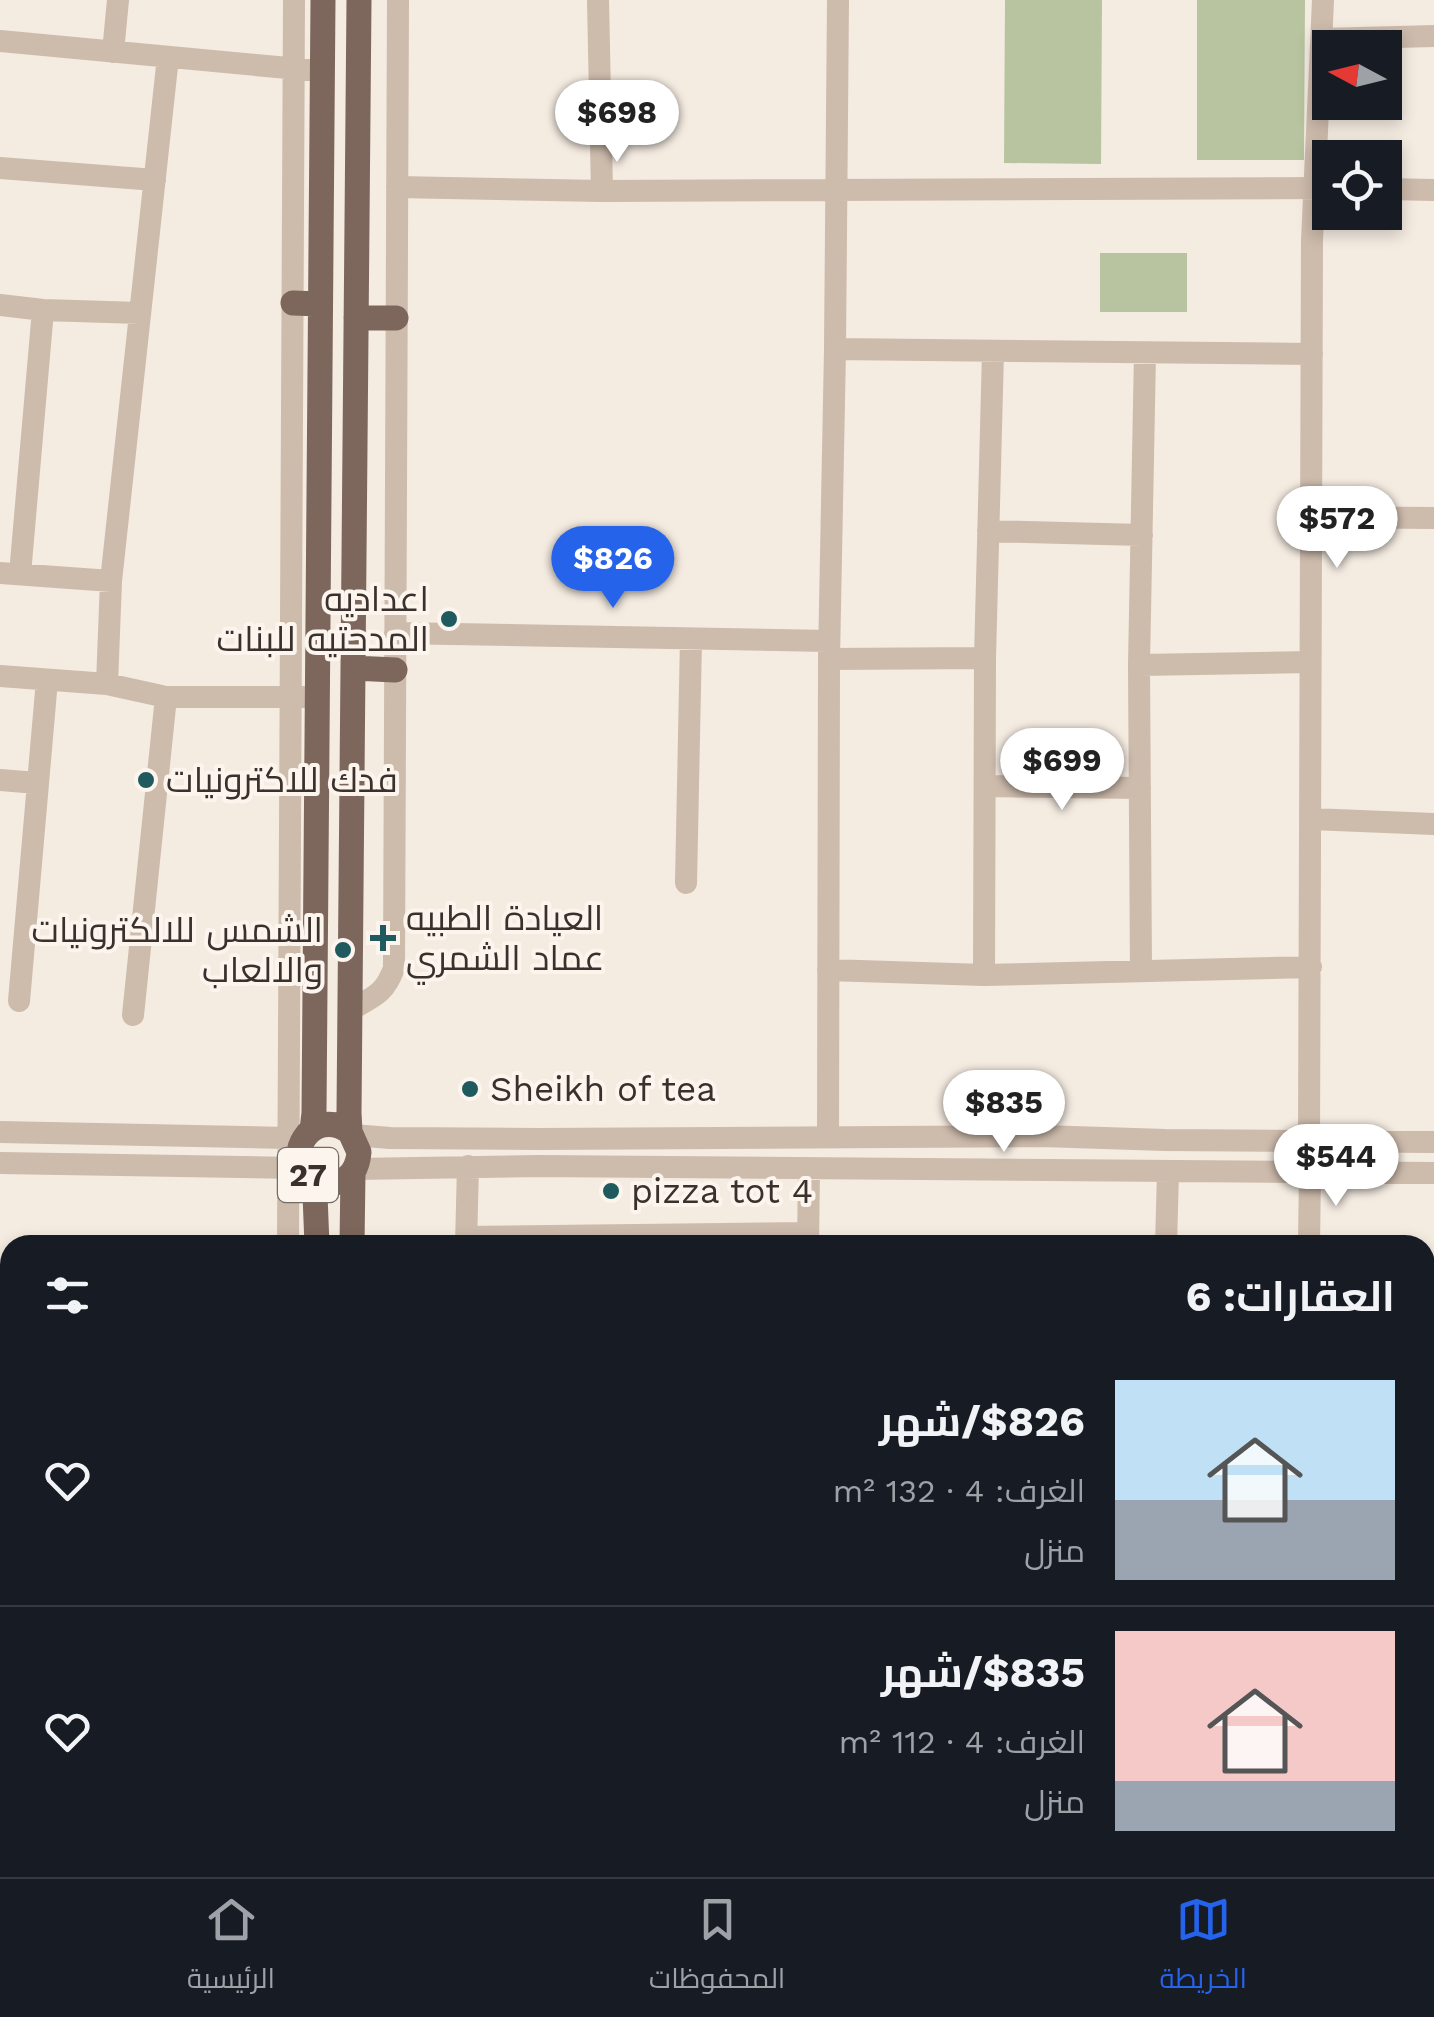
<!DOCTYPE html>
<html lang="ar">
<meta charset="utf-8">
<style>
:root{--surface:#171b24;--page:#242831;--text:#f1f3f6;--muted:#9ea1a6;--line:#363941;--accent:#2563eb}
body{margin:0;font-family:"Work Sans",Cairo,sans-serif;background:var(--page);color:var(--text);direction:rtl;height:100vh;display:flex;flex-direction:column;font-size:38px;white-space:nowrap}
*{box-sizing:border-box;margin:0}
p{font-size:32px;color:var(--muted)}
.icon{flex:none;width:55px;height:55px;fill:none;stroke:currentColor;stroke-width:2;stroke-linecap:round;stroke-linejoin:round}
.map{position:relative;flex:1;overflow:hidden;direction:ltr}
.details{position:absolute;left:0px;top:1235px;width:1435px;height:642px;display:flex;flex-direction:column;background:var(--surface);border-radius:30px 30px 0 0;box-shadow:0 5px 15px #0003;direction:rtl}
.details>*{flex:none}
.needle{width:65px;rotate:277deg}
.buttons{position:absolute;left:1312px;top:30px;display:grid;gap:20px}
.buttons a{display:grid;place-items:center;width:90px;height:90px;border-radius:0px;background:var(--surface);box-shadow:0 5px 15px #0003;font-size:50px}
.price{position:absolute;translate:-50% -85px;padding:0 22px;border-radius:35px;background:#fff;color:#222;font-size:32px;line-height:65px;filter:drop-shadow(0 2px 5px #0008)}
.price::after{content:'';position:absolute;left:50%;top:60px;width:30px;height:22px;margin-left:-15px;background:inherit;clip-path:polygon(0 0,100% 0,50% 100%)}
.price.on{background:var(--accent);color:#fff}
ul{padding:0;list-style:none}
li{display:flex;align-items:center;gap:30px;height:250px;padding:0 40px}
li+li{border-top:2px solid var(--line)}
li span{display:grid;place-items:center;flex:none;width:280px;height:200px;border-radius:0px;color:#555}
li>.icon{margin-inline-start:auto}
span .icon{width:120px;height:120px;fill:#fffc;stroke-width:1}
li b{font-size:42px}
h2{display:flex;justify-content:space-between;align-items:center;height:120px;padding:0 40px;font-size:42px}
.tabs{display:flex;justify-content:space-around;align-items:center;height:140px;border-top:2px solid var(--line);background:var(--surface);font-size:28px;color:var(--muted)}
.tabs a{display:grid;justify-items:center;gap:5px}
.tabs .on{color:var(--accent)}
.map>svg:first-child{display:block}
.green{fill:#b8c4a0}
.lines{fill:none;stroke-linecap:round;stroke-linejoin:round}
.stream{stroke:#7fb0b2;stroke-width:5}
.minor{stroke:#cdbbac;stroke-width:22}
.major{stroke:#7d675c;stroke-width:25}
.poi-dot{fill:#1f5a5e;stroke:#fbf5ee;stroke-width:4}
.labels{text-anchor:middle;stroke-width:8;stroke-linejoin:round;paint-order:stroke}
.shield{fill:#fbf5ee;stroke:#756b66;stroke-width:2.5}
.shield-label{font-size:32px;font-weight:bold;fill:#3b302b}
.poi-label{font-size:35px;fill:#3b302b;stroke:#fbf5ee;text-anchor:start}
</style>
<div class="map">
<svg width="1434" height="1877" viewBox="0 0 1434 1877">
<rect width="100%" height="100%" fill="#f4ebe1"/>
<path class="green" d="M1005 0H1102L1101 164 1004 163Z
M1197 0H1305L1304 160H1197Z
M1100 253H1187V312H1100Z"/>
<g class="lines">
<path class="stream" d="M1432 1877 1434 1875"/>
<path class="minor" d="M598 0 602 191
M1322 39 1434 36
M0 41 309 70
M113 52 118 0
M0 168 155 180
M397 187 602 191 1327 188
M1385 189 1434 190
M0 305 43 310 140 313
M835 349 1312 354
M1312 517 1434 518
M988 531 1142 535
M0 573 111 581
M20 574 43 310
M395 633 829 641
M829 659 985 658
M1139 665 1310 662
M0 676 107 684 166 697H304
M107 684 111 581 168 57
M0 780 37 783
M985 786 1140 788
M1311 819 1434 824
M686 883 691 639
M828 970 984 975 1311 967
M1141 971 1139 665 1145 353
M984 975 985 658 993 352
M19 1001 47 680
M350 1010C373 997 385 994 394 968L398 0
M133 1015 166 697
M0 1132 289 1138 301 1135
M353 1135 390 1138 539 1139 1042 1136 1165 1140 1434 1142
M828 1137 829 659 835 349 838 0
M1309 1142 1312 241 1323 0
M0 1163 301 1168
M355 1169 538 1166 1434 1173
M466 1237 808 1233
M288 1245 294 0
M466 1245 468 1166
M808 1245 809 1169
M1166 1245 1168 1172
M1309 1245 1310 1172
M0 1300H10
M1425 1330H1434
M1425 1407 1434 1418
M1425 1499H1434
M0 1509H10
M1425 1635H1434
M0 1639H10
M1425 1769 1434 1768
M0 1785H10
M768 1868 769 1877
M1304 1868 1305 1877
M216 1877V1868L298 1872"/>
<path class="major" d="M293 303 320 304
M356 318H396
M353 668 395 670
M312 1130 314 1113 323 0
M350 1132C311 1104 278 1161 316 1180 323 1184 331 1185 339 1182 353 1177 358 1165 359 1152L350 1132 349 1113 359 0
M307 1174 315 1195 317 1245
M352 1245 353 1172
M297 1877 299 1868
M343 1877 344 1868"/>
</g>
<g class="poi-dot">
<circle cx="449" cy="619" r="10"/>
<circle cx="146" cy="780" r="10"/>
<path d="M378 923h10v10h10v10h-10v10h-10v-10h-10v-10h10z"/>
<circle cx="343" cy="950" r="10"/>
<circle cx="470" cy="1089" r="10"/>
<circle cx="611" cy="1191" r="10"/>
</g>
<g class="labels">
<rect class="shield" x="278" y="1148" width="60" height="54" rx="8"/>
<g class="shield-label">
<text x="308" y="1186">27</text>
</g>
<g class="poi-label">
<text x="429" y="611" text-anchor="end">اعداديه<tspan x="429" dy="40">المدحتيه للبنات</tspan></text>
<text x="166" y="792">فدك للاكترونيات</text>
<text x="406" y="930">العيادة الطبيه<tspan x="406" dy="40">عماد الشمري</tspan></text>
<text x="323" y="942" text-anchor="end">الشمس للالكترونيات<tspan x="323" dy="40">والالعاب</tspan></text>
<text x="490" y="1101">Sheikh of tea</text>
<text x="631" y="1203">pizza tot 4</text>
</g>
</g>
</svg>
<div class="buttons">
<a><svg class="needle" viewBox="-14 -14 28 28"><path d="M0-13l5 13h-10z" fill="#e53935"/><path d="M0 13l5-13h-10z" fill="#9ea1a6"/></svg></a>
<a><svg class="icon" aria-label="locate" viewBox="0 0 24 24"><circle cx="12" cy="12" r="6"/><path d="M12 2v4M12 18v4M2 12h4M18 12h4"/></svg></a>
</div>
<b class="price" style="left:617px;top:165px">$698</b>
<b class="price" style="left:1337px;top:571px">$572</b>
<b class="price on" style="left:613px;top:611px">$826</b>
<b class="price" style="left:1062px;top:813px">$699</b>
<b class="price" style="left:1004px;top:1155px">$835</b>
<b class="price" style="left:1336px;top:1209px">$544</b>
<section class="details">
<h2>العقارات: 6<svg class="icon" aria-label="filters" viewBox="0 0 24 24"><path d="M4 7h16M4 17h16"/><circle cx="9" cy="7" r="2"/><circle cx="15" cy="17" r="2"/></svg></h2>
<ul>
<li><span style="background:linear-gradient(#bfe0f5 60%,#9aa5b1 0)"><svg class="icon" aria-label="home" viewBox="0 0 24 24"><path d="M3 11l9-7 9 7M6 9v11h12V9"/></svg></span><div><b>$826/شهر</b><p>الغرف: 4 · 132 m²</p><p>منزل</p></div><svg class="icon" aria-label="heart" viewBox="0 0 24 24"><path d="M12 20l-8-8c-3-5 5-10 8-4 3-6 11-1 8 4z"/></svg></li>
<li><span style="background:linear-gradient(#f6c9c9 75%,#9aa5b1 0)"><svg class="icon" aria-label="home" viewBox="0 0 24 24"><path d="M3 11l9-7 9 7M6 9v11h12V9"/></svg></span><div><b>$835/شهر</b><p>الغرف: 4 · 112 m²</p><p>منزل</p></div><svg class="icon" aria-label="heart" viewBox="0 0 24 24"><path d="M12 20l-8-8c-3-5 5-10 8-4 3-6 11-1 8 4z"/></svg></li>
</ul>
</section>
</div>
<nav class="tabs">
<a class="on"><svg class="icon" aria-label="map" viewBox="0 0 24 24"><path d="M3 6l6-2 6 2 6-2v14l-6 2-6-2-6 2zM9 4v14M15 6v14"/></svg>الخريطة</a>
<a><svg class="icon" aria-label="saved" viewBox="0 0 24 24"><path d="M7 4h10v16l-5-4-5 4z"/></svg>المحفوظات</a>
<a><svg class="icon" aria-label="home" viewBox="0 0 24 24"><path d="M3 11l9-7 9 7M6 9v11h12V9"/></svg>الرئيسية</a>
</nav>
